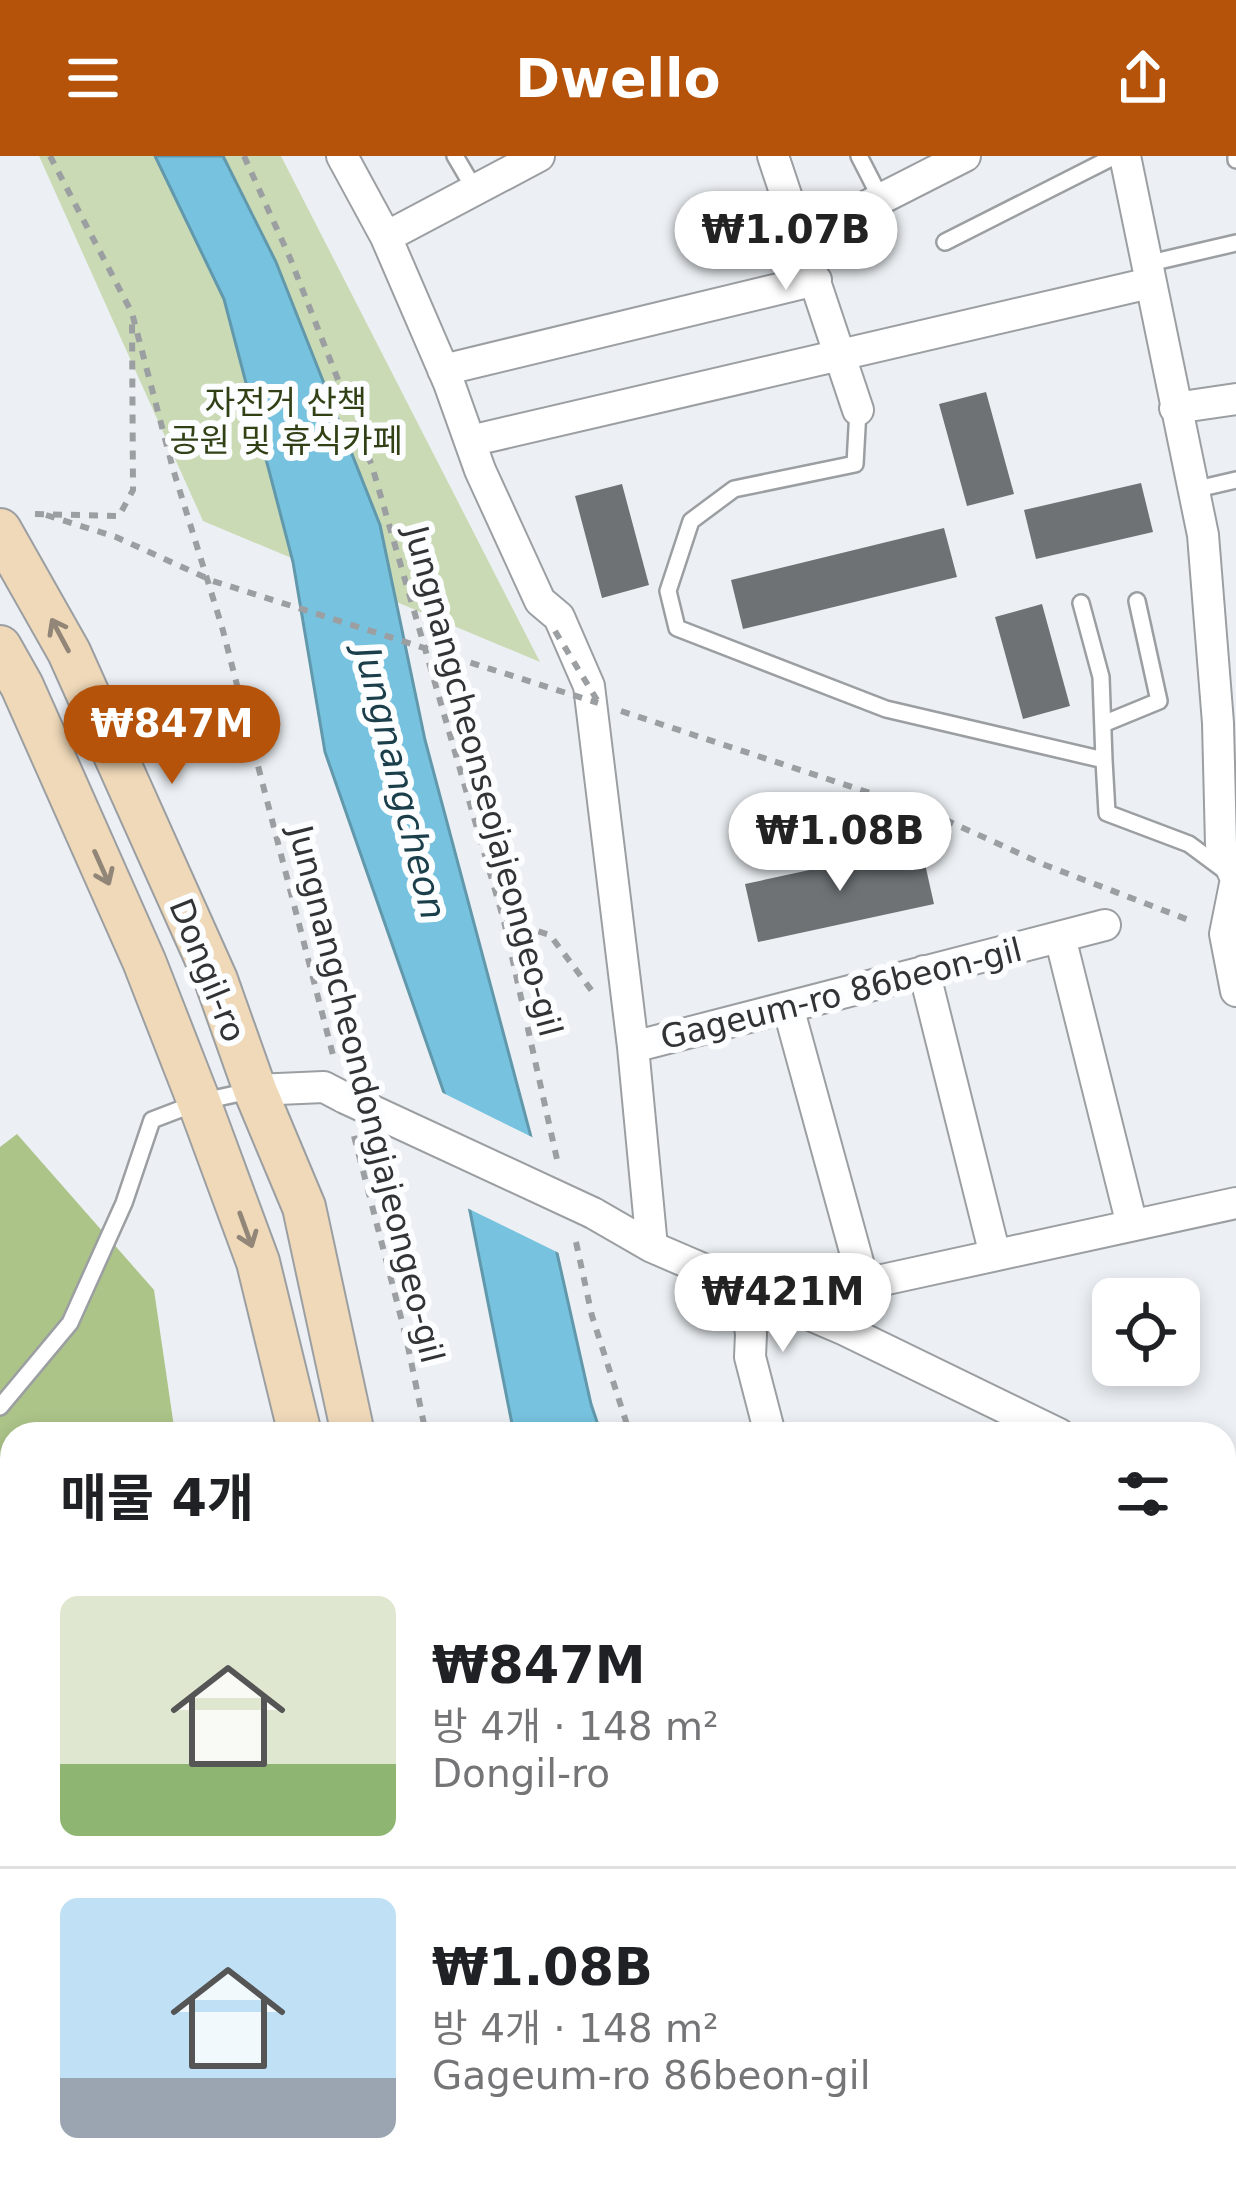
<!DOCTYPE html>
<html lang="ko">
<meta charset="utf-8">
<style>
:root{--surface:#fff;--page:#f6f6f6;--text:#202124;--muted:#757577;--line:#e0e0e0;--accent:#b45309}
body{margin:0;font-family:"DejaVu Sans","Noto Sans KR",sans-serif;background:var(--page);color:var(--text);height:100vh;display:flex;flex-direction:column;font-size:45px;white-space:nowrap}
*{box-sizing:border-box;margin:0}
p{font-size:39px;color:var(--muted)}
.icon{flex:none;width:66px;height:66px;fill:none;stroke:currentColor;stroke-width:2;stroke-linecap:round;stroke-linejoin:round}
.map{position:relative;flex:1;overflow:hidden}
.details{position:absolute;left:0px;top:1266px;width:1236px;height:771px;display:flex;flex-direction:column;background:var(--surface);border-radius:36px 36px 0 0;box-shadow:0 6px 18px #0003}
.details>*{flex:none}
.tools{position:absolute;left:1092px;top:1122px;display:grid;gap:24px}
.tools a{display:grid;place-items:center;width:108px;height:108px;border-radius:18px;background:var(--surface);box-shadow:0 6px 18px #0003;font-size:60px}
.price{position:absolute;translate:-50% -102px;padding:0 27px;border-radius:42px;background:#fff;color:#222;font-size:39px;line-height:78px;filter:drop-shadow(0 3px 6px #0008)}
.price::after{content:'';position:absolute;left:50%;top:72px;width:36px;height:27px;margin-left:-18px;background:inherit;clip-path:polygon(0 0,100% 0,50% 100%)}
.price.active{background:var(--accent);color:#fff}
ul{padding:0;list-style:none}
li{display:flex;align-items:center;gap:36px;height:300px;padding:0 60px}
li+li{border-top:3px solid var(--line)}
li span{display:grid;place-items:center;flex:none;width:336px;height:240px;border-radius:18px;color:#555}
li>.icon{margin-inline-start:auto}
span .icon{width:144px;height:144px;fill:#fffc;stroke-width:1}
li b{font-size:51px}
h2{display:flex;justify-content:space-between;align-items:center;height:144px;padding:0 60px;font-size:51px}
header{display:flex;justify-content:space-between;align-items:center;height:156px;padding:0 60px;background:var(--accent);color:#fff;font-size:54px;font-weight:700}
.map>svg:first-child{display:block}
.green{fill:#cadab4}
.forest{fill:#acc488}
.water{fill:#77c3df;stroke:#6298ac;stroke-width:3}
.pier{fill:#ecf0f4}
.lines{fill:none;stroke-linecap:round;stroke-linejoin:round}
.stream{stroke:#6298ac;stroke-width:10}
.building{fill:#6e7275}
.lane-casing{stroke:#9b9fa2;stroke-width:20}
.street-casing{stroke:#9b9fa2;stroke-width:34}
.secondary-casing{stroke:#9b9fa2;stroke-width:46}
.path{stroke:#9c9fa2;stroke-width:6;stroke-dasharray:9 9;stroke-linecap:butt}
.lane{stroke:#fff;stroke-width:15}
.street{stroke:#fff;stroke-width:30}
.secondary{stroke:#f0d9b9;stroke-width:42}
.street-bridge-casing{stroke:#9b9fa2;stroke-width:34;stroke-linecap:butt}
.path-bridge{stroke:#9c9fa2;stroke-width:6;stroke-dasharray:9 9;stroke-linecap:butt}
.street-bridge{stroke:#fff;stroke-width:30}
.oneway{stroke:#918677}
.labels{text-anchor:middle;stroke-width:12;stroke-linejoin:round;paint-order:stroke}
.park-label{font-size:33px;fill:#314015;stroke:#fbfdfe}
.street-label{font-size:33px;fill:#323335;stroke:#fbfdfe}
.water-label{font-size:36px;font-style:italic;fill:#1a3e4a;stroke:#fbfdfe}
</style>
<header><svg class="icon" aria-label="menu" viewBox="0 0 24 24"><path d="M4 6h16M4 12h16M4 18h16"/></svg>Dwello<svg class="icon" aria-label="share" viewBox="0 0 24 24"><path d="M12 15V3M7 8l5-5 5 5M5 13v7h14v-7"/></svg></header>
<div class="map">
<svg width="1236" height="2036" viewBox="0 0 1236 2036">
<rect width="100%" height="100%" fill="#ecf0f4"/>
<path class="green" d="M39 0H281L540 506 203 365Z"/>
<path class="forest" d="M17 978 154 1134 175 1278H12V1463L0 1465V991Z
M0 1744 12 1750V2025H226L223 2036H0Z"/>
<path class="water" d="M155 0H223L276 106 380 369 425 584 530 977 591 1248 601 1278H514L450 954 325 596 293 406 224 143Z"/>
<path class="pier" d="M437 934 538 984 563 1099 463 1050Z"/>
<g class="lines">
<path class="stream" d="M1022 2025 1028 2036"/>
</g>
<path class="building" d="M986 236 1014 338 967 350 939 248Z
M1141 327 1153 376 1036 403 1024 354Z
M622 328 649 429 602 442 575 340Z
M944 372 957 421 743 473 731 424Z
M1042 448 1070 550 1023 563 995 461Z
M921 690 934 748 758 786 745 728Z"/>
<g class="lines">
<defs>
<path id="lane" d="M455 0 475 34
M859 0 881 43
M1236 0V4
M945 86 1115 0
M1146 108 1236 87
M858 254 855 308 734 333 691 365 668 435 677 472 886 553 1104 604 1101 521 1081 447
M1193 334 1236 324
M1103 568 1159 545 1137 445
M1104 604 1107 657 1189 688 1224 714
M0 1251 70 1167 124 1047 152 964 199 946 254 934
M1224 1824 1236 1822
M1224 1923 1236 1921
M1224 1999 1236 1997"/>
<path id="street" d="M342 0 386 81 449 227 480 314 540 445 559 461 589 530 633 891
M773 0 858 254
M1125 0 1203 379 1218 567 1221 689 1236 723 1225 778 1236 835
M386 81 539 0
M802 83 965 0
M443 214 816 124
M1175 252 1236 243
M470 285 1150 127
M1060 781 1132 1069
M924 815 995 1099
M788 851 864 1128
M255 934 324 931 345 942
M593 1057 652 1091 845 1174 1059 1278
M652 1091 633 891 1105 769
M744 1131 751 1178 750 1201 770 1278
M845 1174 864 1128 1236 1047
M1224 1358 1236 1364
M1224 1542 1236 1499
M1224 1557 1236 1701
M1078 2025 1085 2036"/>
<path id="secondary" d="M0 374 69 496 216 824 255 934 304 1051 353 1278
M0 491 22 530 144 805 199 946 258 1106 300 1278
M392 2036 393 2025
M452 2036V2025"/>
</defs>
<use href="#lane" class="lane-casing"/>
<use href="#street" class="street-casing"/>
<use href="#secondary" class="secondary-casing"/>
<path class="path" d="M50 0 132 157 173 313 222 471 334 903
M244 0 290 102 372 310 504 765 558 1008
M35 358 119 360 133 334 132 166
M621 555 928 656 1045 709 1194 766
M504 765 550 779 595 839
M354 980 406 1181 426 1278
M576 1086 592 1160 630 1278
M564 2025 565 2036
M744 2036 745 2025"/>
<use href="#lane" class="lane"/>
<use href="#street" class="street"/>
<use href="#secondary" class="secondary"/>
<defs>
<path id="street-bridge" d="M345 942 593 1057"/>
</defs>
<use href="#street-bridge" class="street-bridge-casing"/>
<path class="path-bridge" d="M46 359 116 381 213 425 598 547
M555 475 597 544"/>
<use href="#street-bridge" class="street-bridge"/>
</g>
<defs><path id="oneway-shaft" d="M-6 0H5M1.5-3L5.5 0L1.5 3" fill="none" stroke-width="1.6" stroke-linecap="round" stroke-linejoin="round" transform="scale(3)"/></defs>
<g class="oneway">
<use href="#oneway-shaft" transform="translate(60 479) rotate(-118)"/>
<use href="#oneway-shaft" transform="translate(102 712) rotate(66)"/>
<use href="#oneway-shaft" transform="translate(246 1074) rotate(70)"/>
</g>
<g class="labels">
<g class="park-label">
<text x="286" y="258">자전거 산책<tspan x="286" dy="38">공원 및 휴식카페</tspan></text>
</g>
<g class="street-label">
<text transform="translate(484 625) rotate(75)" y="12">Jungnangcheonseojajeongeo-gil</text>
<text transform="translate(208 814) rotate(68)" y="12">Dongil-ro</text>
<text transform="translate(841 837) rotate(-14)" y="12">Gageum-ro 86beon-gil</text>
<text transform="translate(367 938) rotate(76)" y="12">Jungnangcheondongjajeongeo-gil</text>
</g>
<g class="water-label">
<text transform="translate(401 627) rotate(76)" y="13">Jungnangcheon</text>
</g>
</g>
</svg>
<div class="tools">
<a><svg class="icon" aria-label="locate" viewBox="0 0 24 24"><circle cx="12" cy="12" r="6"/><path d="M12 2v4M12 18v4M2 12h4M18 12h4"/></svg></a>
</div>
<b class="price" style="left:786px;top:137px">₩1.07B</b>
<b class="price active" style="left:172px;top:631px">₩847M</b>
<b class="price" style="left:840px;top:738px">₩1.08B</b>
<b class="price" style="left:783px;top:1199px">₩421M</b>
<section class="details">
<h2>매물 4개<svg class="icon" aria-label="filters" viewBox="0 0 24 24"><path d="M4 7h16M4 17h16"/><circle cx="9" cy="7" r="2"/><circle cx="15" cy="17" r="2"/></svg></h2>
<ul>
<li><span style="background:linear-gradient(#dfe7d0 70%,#8fb573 0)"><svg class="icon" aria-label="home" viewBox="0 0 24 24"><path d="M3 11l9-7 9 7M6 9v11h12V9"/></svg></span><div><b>₩847M</b><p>방 4개 · 148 m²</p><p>Dongil-ro</p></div></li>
<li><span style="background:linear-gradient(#bfe0f5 75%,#9aa5b1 0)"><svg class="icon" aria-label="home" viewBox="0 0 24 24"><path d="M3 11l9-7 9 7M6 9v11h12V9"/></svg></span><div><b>₩1.08B</b><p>방 4개 · 148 m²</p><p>Gageum-ro 86beon-gil</p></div></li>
</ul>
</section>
</div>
